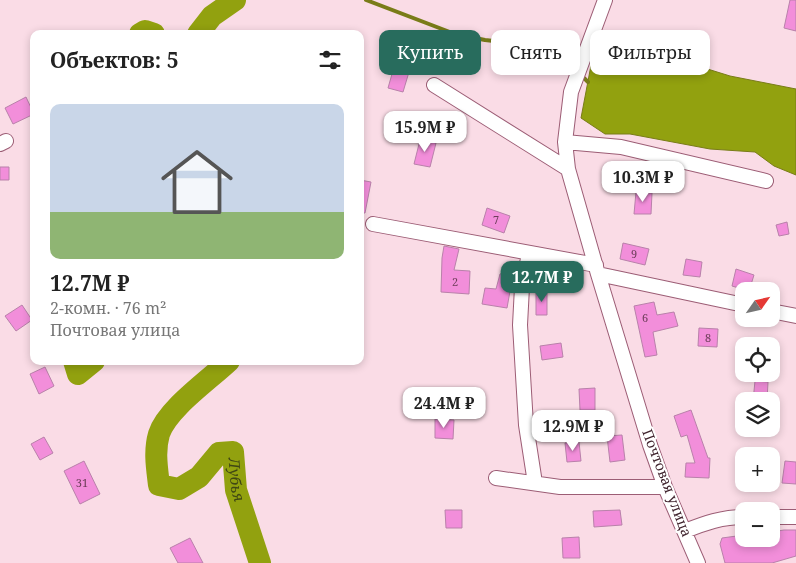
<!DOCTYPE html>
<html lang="ru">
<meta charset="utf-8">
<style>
:root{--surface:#fff;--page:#f2f2f2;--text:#222;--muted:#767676;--line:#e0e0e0;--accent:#286c5d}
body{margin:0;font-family:"Noto Serif",serif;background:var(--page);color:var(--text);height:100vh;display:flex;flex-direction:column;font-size:19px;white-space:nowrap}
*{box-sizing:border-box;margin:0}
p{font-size:16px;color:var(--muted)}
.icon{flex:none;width:28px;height:28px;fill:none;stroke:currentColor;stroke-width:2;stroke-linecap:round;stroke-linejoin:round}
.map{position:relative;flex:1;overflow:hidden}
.details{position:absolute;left:30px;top:30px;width:334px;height:335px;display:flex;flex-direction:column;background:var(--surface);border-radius:10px;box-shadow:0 2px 8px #0003}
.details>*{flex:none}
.guide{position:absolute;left:379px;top:30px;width:341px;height:45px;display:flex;gap:10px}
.needle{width:32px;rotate:56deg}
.controls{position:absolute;left:735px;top:282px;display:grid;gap:10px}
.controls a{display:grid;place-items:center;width:45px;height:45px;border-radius:10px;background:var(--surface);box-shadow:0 2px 8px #0003;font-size:25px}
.price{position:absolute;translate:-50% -42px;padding:0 11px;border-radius:10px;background:#fff;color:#222;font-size:16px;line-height:32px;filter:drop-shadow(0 1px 2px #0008)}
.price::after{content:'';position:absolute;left:50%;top:30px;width:15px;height:11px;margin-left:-8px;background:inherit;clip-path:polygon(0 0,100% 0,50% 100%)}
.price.active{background:var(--accent);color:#fff}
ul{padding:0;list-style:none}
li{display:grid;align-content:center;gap:10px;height:265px;padding:0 20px}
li+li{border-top:1px solid var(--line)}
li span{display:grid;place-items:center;height:155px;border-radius:10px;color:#555}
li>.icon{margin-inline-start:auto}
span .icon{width:90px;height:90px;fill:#fffc;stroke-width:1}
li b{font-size:21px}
h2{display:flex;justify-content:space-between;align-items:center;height:60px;padding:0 20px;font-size:21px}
.tag{padding:0 18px;border-radius:10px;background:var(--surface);box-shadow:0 2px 8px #0003;font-size:18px;line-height:45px}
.tag.active{background:var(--accent);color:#fff}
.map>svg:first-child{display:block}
.water{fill:#92a10f;stroke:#797c18}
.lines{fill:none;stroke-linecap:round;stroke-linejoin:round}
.stream{stroke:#797c18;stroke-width:4}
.river{stroke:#92a10f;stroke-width:22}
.building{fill:#f28eda;stroke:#b981aa}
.minor-casing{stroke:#9c5d75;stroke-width:16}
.minor{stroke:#fff;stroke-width:14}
.labels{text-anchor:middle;stroke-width:4;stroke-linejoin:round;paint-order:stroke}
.number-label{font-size:11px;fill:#6c3e59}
.street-label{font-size:14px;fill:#40242e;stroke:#fff}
.water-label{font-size:15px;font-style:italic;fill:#404714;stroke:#fff}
</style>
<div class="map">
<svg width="796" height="563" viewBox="0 0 796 563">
<rect width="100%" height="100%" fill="#fadce6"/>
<path class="water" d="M614 52H641L669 57 730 76 796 89V175L774 166 755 152 710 149 630 134H605L581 118 592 60Z"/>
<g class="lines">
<path class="stream" d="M366 0 455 34 485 40 503 42 514 45 523 49 531 57 546 58 564 66
M584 78 588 82"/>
<g class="river">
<path d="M140 34 145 31 154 34"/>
<path d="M198 34 212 16 235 0"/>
<path d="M74 361 78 374 94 361"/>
<path id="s1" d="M229 361C209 380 167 409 159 434 154 451 157 468 159 485L179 489 199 477 219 453 233 452 236 490 260 563"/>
</g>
</g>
<path class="building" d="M790 0H796V31L784 28Z
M394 67 409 72 403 92 388 88Z
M26 97 34 114 13 124 5 108Z
M420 140 436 143 430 167 414 164Z
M0 167H9V180H0Z
M360 180 371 182 365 213H360Z
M636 192 652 193 651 214H634Z
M487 208 510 216 504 233 482 225Z
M787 222 789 234 779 236 776 225Z
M623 243 649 249 645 265 620 259Z
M444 246 459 249 454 270 470 271 469 294 441 292 442 258Z
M686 259 702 262 700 277 683 275Z
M514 269 507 308 482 304 485 288 496 289 500 274Z
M736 269 754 275 749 291 732 286Z
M536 290H547V315H536Z
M654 302 657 315 674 312 678 326 653 332 657 355 645 357 634 306Z
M22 305 32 320 16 331 5 316Z
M699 328 718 329 717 347 698 346Z
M561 343 563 357 542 360 540 346Z
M45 367 54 386 39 394 30 374Z
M755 381 768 382 767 401H753Z
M595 388V410H580L579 389Z
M691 410 708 458H710L709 478 685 477 686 463H695L687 435 681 437 674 416Z
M435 419 454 420 453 439 435 438Z
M622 435 625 460 610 462 607 436Z
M44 437 53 453 40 460 31 444Z
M579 442 581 461 567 462 565 443Z
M84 461 100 494 80 504 64 471Z
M785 461 796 462V484L782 483Z
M445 510H462V528H446Z
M620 510 622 525 594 527 593 511Z
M784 530H796V556L772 563H725L720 544 722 538 744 535V539H771V532Z
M579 537 580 558H563L562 538Z
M190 538 203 563H178L170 548Z"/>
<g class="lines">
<defs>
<path id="minor" d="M605 0 571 92 565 142 568 169 598 274 650 445 665 487 698 563
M434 85 568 169
M565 142 621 147 766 181
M0 144 6 141
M373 224 596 265
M529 254 522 287 520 325 526 425 535 483
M598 274 744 305
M771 311 796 316
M496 478 560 487H665
M771 517H796
M685 531C705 523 722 517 744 517"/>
</defs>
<use href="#minor" class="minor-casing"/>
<use href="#minor" class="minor"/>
</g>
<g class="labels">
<g class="number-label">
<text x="496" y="224">7</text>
<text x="634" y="258">9</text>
<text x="455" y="286">2</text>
<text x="645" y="322">6</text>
<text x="708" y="342">8</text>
<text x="82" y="487">31</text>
</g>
<g class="street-label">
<text transform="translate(667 483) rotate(69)" y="5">Почтовая улица</text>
</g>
<g class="water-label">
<text dy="5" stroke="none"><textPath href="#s1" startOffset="270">Лубья</textPath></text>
</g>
</g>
</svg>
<div class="controls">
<a><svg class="needle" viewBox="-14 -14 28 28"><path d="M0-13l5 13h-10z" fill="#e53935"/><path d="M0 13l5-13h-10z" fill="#767676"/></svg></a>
<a><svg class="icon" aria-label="locate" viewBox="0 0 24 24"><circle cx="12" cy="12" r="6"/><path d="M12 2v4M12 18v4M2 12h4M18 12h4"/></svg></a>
<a><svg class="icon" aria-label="layers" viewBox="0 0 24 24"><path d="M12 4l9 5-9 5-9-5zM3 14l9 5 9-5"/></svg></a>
<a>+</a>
<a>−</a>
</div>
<b class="price" style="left:425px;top:153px">15.9M ₽</b>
<b class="price" style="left:643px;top:203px">10.3M ₽</b>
<b class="price active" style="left:542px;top:303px">12.7M ₽</b>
<b class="price" style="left:444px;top:429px">24.4M ₽</b>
<b class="price" style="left:573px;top:452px">12.9M ₽</b>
<div class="guide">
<a class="tag active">Купить</a>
<a class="tag">Снять</a>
<a class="tag">Фильтры</a>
</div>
<section class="details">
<h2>Объектов: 5<svg class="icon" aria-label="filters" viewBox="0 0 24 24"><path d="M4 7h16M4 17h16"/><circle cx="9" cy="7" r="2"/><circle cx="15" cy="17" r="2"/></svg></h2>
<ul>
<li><span style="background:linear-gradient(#c9d6e8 70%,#8fb573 0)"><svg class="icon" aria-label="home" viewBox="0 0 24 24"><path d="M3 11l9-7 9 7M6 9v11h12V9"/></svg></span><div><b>12.7M ₽</b><p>2-комн. · 76 m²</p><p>Почтовая улица</p></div></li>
</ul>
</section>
</div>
